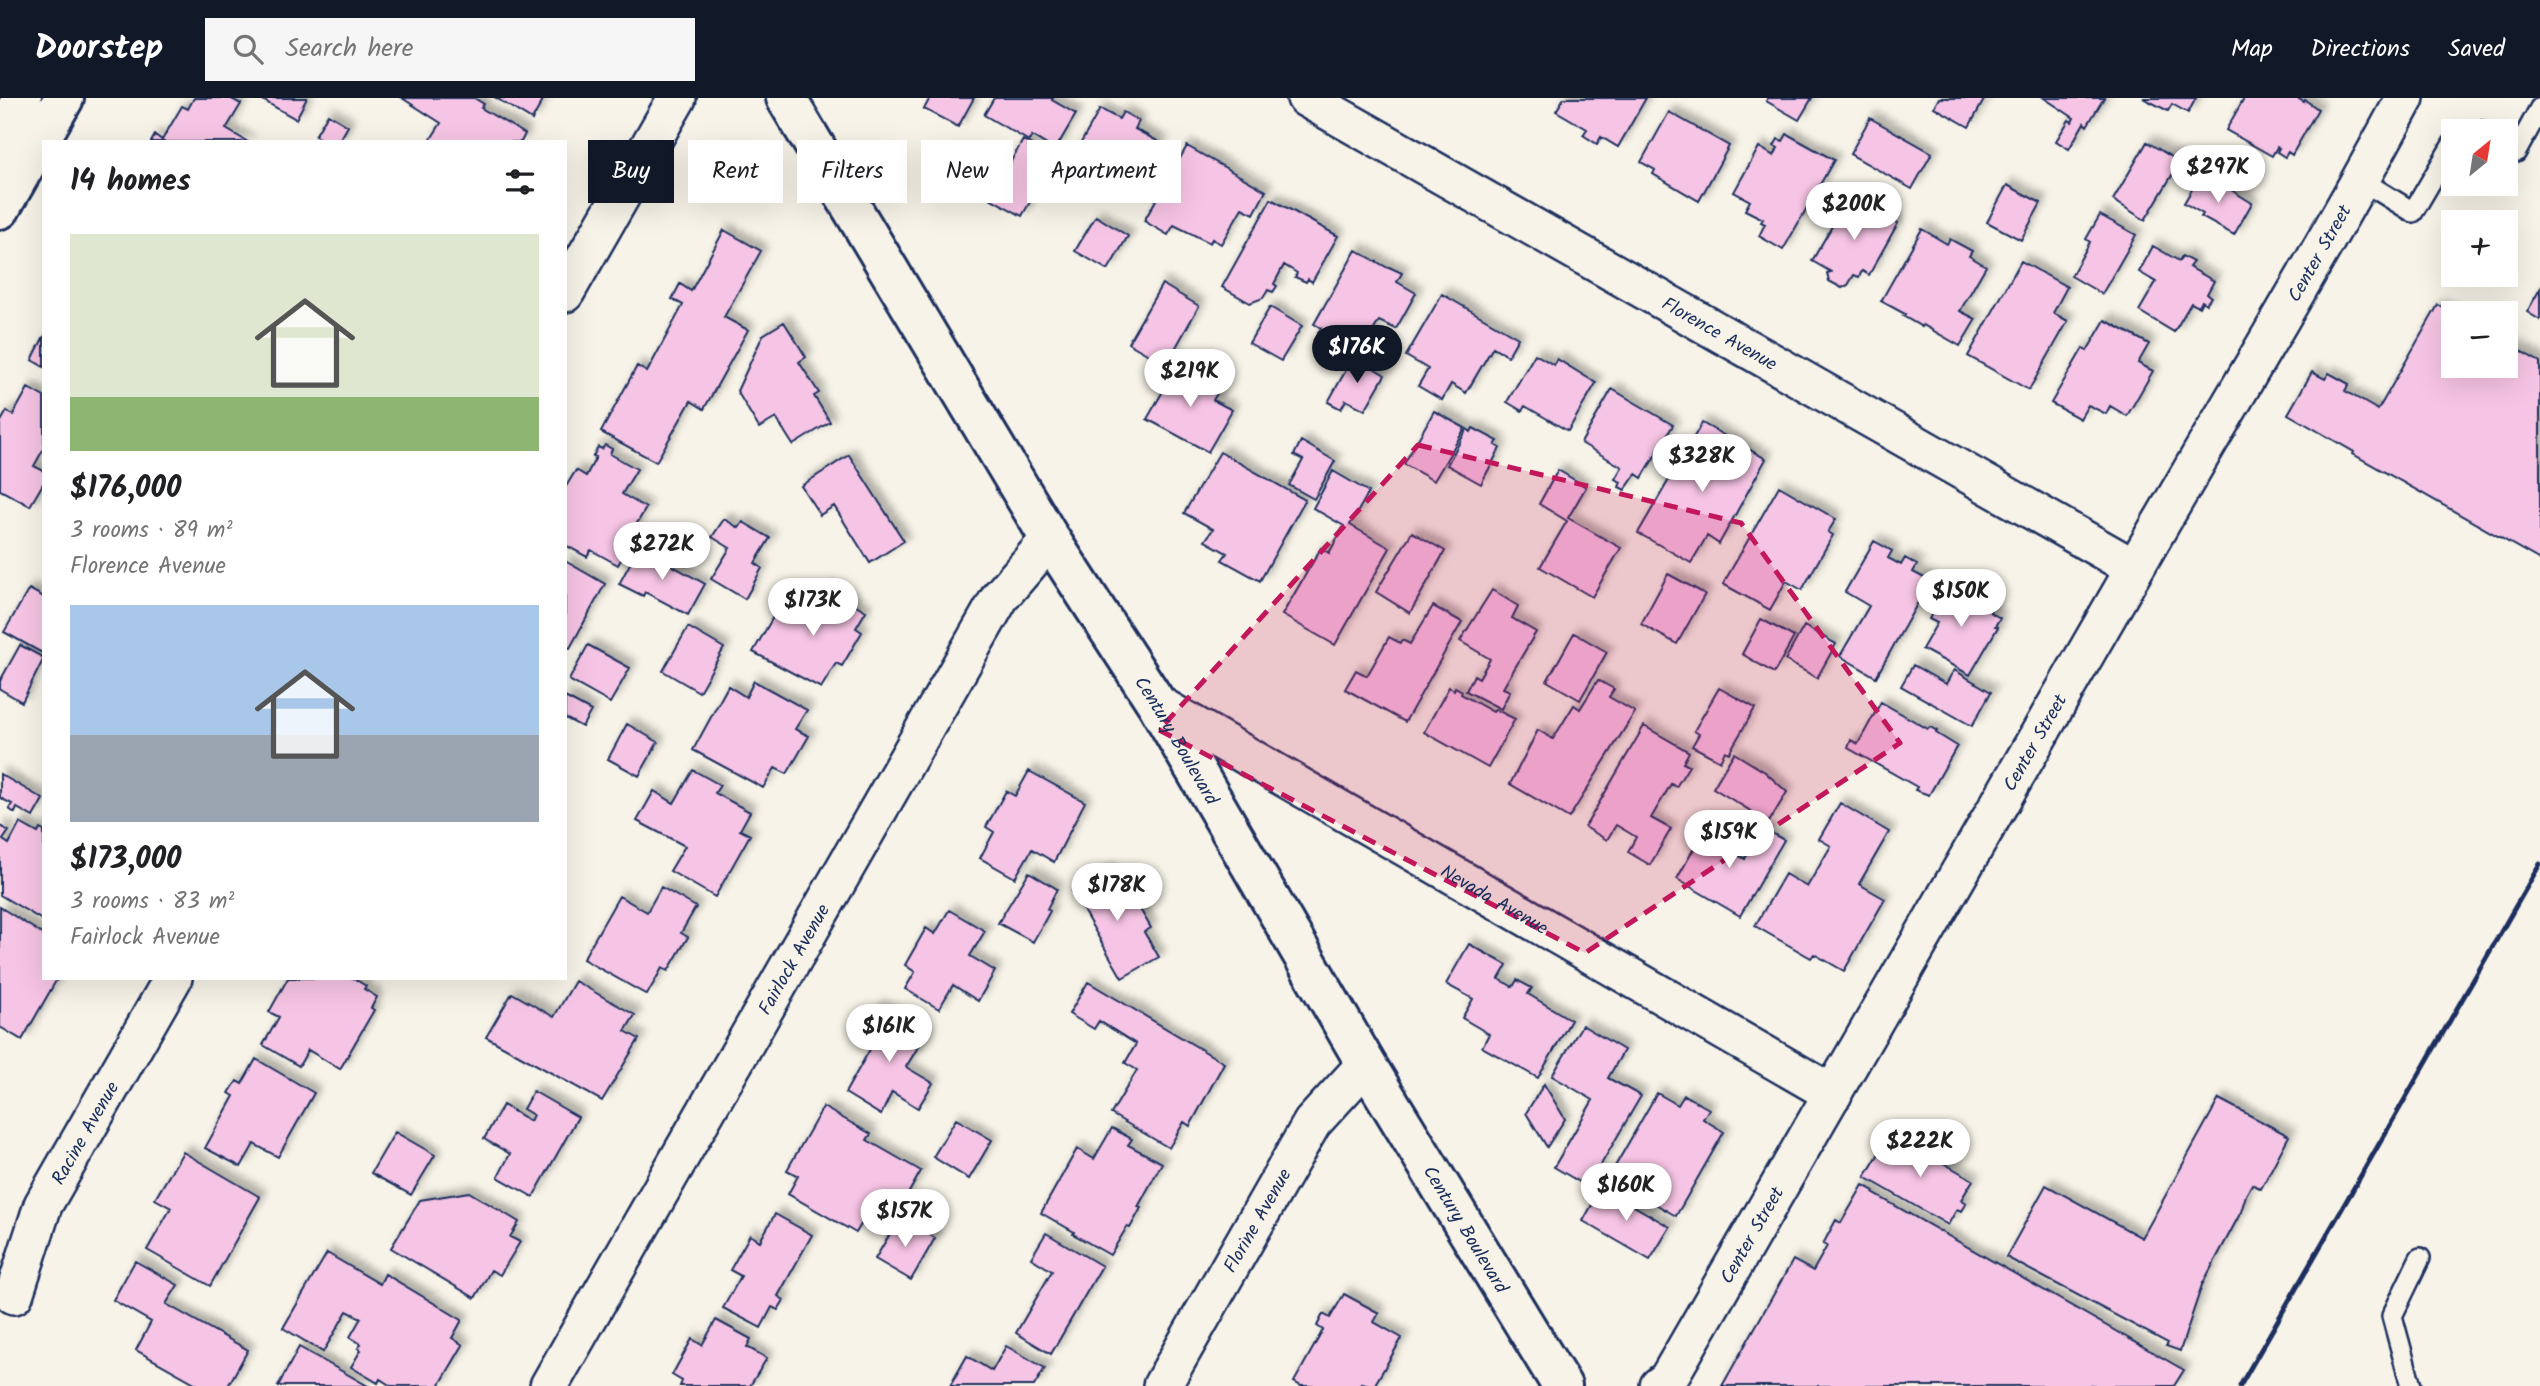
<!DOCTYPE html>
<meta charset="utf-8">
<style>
:root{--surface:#fff;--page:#f6f6f6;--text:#202124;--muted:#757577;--accent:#111827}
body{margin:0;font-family:Kalam,sans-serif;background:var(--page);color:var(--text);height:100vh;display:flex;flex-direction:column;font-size:26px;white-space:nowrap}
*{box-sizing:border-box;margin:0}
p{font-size:23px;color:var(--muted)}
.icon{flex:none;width:38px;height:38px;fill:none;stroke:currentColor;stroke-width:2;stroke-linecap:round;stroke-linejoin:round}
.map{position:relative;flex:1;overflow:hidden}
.panel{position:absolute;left:42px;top:42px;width:525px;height:840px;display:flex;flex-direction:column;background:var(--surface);border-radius:0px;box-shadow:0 7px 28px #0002}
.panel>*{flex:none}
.guide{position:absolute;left:588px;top:42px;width:665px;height:63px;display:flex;gap:14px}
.needle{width:46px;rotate:30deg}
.tools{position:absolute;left:2441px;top:21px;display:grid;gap:14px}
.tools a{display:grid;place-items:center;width:77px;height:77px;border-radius:0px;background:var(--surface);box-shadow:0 7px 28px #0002;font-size:35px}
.price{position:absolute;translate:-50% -60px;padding:0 16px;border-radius:24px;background:#fff;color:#222;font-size:23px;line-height:46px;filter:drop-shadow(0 2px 4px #0008)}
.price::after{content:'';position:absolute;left:50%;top:42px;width:21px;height:16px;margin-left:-10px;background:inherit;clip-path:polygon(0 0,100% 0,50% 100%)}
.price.current{background:var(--accent);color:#fff}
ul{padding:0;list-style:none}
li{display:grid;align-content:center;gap:14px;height:371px;padding:0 28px}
li span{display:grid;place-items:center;height:217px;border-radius:0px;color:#555}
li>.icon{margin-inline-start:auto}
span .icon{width:126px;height:126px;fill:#fffc;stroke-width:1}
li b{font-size:30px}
h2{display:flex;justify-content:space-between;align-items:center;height:84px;padding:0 28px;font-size:30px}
.pill{padding:0 24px;border-radius:0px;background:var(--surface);box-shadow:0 7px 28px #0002;font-size:24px;line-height:63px}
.pill.current{background:var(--accent);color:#fff}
header{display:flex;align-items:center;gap:42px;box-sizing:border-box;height:98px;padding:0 35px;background:var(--accent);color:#fff}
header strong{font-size:33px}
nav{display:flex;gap:38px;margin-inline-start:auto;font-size:24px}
.search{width:490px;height:63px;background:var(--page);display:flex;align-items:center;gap:18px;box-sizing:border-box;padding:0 24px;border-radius:0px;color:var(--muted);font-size:26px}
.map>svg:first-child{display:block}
.building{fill:#f6c4e4;stroke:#1b2f5e;stroke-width:2;filter:url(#shadow)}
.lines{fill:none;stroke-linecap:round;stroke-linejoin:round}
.service-casing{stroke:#1b2f5e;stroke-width:24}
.minor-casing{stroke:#1b2f5e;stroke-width:42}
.tertiary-casing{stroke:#1b2f5e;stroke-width:44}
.secondary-casing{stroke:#1b2f5e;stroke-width:44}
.service{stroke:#f7f3e8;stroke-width:19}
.minor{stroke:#f7f3e8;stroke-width:37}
.tertiary{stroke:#f7f3e8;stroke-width:38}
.secondary{stroke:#f7f3e8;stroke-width:38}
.rail{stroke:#1b2f5e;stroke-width:5}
.marked{fill:#c2185b;fill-opacity:0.2;stroke:#c2185b;stroke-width:5;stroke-dasharray:14 9;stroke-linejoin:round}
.labels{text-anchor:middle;stroke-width:5;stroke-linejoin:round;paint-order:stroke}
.street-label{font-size:19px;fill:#1b2f5e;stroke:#f7f3e8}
</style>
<header>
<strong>Doorstep</strong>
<div class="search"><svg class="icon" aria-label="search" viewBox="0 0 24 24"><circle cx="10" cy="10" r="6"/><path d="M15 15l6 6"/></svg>Search here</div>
<nav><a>Map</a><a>Directions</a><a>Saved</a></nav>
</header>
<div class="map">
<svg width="2540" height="1288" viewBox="0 0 2540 1288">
<defs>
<filter id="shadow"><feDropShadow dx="6" dy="-6" stdDeviation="3.5" flood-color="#0004"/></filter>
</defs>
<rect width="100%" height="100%" fill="#f7f3e8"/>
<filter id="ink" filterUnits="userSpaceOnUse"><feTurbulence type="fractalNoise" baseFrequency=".0143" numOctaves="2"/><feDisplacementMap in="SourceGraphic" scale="14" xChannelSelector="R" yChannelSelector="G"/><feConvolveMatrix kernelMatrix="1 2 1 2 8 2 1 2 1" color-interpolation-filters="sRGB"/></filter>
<g filter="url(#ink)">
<path class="building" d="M194 0H230L241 6 226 31 248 44H151L155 37 162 42 182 8 188 11Z
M259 0H307L296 21Z
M402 0H474L484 6 481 10 525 36 521 44H429L441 25Z
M496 0H544L532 22Z
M930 0H974L958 29 924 11Z
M994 0H1053L1052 2 1076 16 1055 52 1032 38 1029 43 984 17Z
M1564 0H1646L1618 49 1601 39 1597 46 1583 37 1587 31 1556 13Z
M1768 0H1812L1799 22 1766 3Z
M1939 0H1981L1984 2 1969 29 1934 9Z
M2044 0H2104L2087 28 2084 25 2069 51 2056 43 2069 22 2072 24 2074 20Z
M2143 0H2196L2188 15 2172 6 2168 13Z
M2244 0H2297L2304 4 2305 2 2318 11 2292 57 2288 54 2285 59 2277 54 2279 50 2277 49 2272 58 2226 32Z
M1100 11 1119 21 1123 14 1139 23 1135 31 1161 45 1136 89 1119 80 1125 68 1108 60 1103 69 1098 67 1091 78 1069 66Z
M1669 14 1729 48 1699 103 1653 76 1655 72 1641 64Z
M328 16 348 28 339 44H325L315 38Z
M1870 20 1932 55 1912 91 1850 56Z
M1787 36 1834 62 1783 152 1759 138 1765 126 1761 124 1763 121 1745 112 1750 103 1734 94 1759 49 1774 58 1778 50 1774 48 1778 41 1783 43Z
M1023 42 1055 60 1022 118 990 100Z
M2147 44 2180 64 2145 122 2113 102Z
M1187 48 1266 93 1254 116 1242 110 1221 146 1212 141 1210 145 1174 127 1168 137 1144 123Z
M2200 78 2218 88 2220 85 2252 105 2234 137 2201 119 2203 116 2184 105Z
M2007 87 2041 105 2021 142 1987 124Z
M1850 97 1898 125 1869 177 1862 173 1859 179 1854 177 1848 187 1842 190 1829 183 1827 175 1831 174 1812 163Z
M1271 101 1338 138 1312 184 1308 181 1306 184 1295 179 1297 175 1284 167 1274 186 1277 188 1273 194 1268 192 1263 200 1250 205 1222 189Z
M2100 117 2136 137 2102 196 2071 178 2090 144 2086 141Z
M1096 118 1128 138 1108 172 1075 153Z
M1922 131 1947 146 1950 141 1972 153 1969 158 1986 168 1960 213 1976 221 1960 248 1923 227 1922 229 1903 218 1905 216 1881 203Z
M724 132 761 153 724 219 748 232 704 311 691 303 656 364 601 334 637 268 647 274 683 207 672 201 680 186 691 193Z
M2153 148 2179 163 2182 158 2193 164 2189 169 2214 183 2207 196 2211 199 2206 206 2202 203 2199 209 2191 205 2174 234 2139 213 2156 184 2139 174Z
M1356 152 1388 170 1389 169 1402 175 1397 184 1416 195 1396 231 1379 223 1362 252 1359 251 1355 257 1318 235 1321 230 1314 226Z
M2021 163 2067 189 2053 215 2068 223 2029 292 1968 258Z
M1162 186 1199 208 1166 267 1128 245Z
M2540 191V222L2527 214Z
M1442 196 1518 240 1508 258 1493 249 1466 295 1451 286 1442 302 1418 288 1428 271 1406 258Z
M2438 207 2454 215V268H2506V245L2540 264V462L2353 356 2354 354 2288 316 2312 274 2325 281 2329 275 2349 286 2345 293 2378 312Z
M1270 209 1302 228 1281 263 1249 245Z
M2105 222 2149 246 2138 265 2153 273 2127 318 2110 308 2106 316 2088 307 2080 321 2051 305 2083 250 2087 253Z
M784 224 806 259 799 264 819 295 814 298 830 324 793 347 776 320 759 330 737 293 763 237Z
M44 238V269L32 262Z
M1535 256 1554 267 1557 261 1596 285 1568 333 1525 308 1522 313 1507 304Z
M1354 258 1385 277 1365 312 1346 302 1341 311 1328 304Z
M1171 265 1219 292 1213 302 1232 312 1208 354 1147 321 1170 281 1164 277Z
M28 290 44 299V350L34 368 44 373V384L30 408 0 392V325L7 313 13 317Z
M1612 291 1673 327 1642 380 1636 376 1625 392 1619 389 1621 384 1615 381 1622 369 1581 345Z
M1434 313 1465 330 1434 383 1404 366Z
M1702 325 1766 361 1719 446 1707 438 1691 465 1638 435Z
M1473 330 1498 343 1495 347 1500 350 1481 386 1447 367 1467 331 1471 334Z
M1301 343 1335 363 1314 401 1289 387 1303 362 1294 357Z
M605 347 612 351 610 356 637 371 622 396 646 410 633 432 637 434 618 467 591 452 587 459 565 447V390L576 372 586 378 596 359 593 358 598 349 602 351Z
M1220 354 1305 402 1260 483 1222 462 1227 455 1205 443 1213 431 1184 415Z
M849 357 904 443 870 465 834 408 820 417 801 388Z
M1558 372 1586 389 1568 420 1621 450 1592 499 1540 469 1567 423 1539 406Z
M1333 373 1369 394 1350 427 1390 450 1335 547 1282 517 1321 450 1329 455 1344 428 1313 410Z
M1779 388 1836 421 1828 434 1833 437 1802 492 1786 483 1770 512 1723 486Z
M724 421 739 430 743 424 770 440 755 465 762 470 745 501 711 481 730 450 712 439Z
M1412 434 1445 453 1410 515 1376 494Z
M1874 443 1892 453 1888 460 1901 467 1905 460 1917 467 1913 474 1930 483 1876 579 1840 558 1869 508 1845 494Z
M639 449 705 486 688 517 645 494 643 498 619 486Z
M565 463 605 486 570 550 565 548Z
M1668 476 1705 496 1677 546 1641 526Z
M1950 485 1992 509 1990 514 2000 520 1995 528 1998 529 1970 577 1922 551 1937 525 1929 521 1934 512 1930 510 1934 502 1939 504Z
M29 491 44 499V556L4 534Z
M829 491 866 513 856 530 862 534 842 568 836 565 821 590 753 554 777 512 793 521 807 499 821 507Z
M1492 492 1518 508 1512 520 1536 534 1503 590 1510 593 1501 611 1466 593 1474 577 1479 580 1490 561 1460 543Z
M1433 508 1462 524 1405 624 1345 591 1356 572 1367 578 1389 539 1400 545 1402 542 1410 546Z
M1761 521 1794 539 1774 575 1742 556Z
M1804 528 1836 546 1817 580 1785 562Z
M688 529 724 550 699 594 663 573Z
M1574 535 1607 554 1580 602 1547 583Z
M20 547 44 560 22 604 0 591V583Z
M588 547 630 570 610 605 569 582Z
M1913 567 1946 586 1954 572 1991 594 1972 628 1901 588Z
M1598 582 1614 591 1609 599 1635 614 1569 720 1510 686 1538 632 1553 641 1574 607 1580 611Z
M754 583 807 612 795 631 809 638 787 676 775 670 763 690 693 652 728 588 746 599Z
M1449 589 1454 592 1455 589 1462 593 1461 596 1493 614 1495 611 1515 621 1488 670 1424 634Z
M1719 590 1755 610 1729 655 1725 653 1720 663 1692 648 1699 636 1694 633Z
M565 599 591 613 582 629 565 620Z
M1881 604 1928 631 1930 629 1937 633 1936 635 1957 648 1929 697 1915 692 1917 689 1848 650 1851 642 1858 646Z
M627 626 658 644 639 678 608 661Z
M1644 628 1689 654 1683 665 1689 668 1676 689 1671 686 1651 720 1671 731 1650 767 1628 754 1636 739 1616 727 1607 742 1585 729Z
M1734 655 1765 674 1787 694 1769 724 1713 690Z
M693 672 720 687 715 695 750 714 740 732 750 737 715 799 670 773 685 748 637 723 654 693 674 705Z
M1029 673 1085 704 1054 764 1032 751 1015 780 980 760 994 734 986 729 1006 693 1015 698Z
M0 676 43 701 33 719 17 710 15 715 9 711 12 706 0 700Z
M1840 705 1889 734 1859 786 1885 801 1844 873 1814 856 1811 860 1755 828 1785 776 1807 789 1831 748 1819 741Z
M20 725 38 735 40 731 44 733V823L0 797V728L9 733 3 742 9 746Z
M1764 731 1784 742 1740 818 1677 781 1702 736 1745 761 1753 742 1756 744Z
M1109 771 1124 797 1130 794 1151 830 1144 834 1159 859 1122 880 1072 793Z
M1029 774 1057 791 1047 811 1050 813 1033 844 998 825Z
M661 789 696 809 681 835 688 839 668 873 662 870 647 897 583 861 619 798 647 814Z
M0 809 44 837V880L57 881 22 942 0 929Z
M949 812 985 833 970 858 995 873 978 903 953 887 939 911 905 891 915 874 905 867 926 830 935 836Z
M1469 846 1507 867 1499 881 1513 889 1517 882 1532 890 1528 896 1571 922 1538 980 1482 949 1489 936 1462 920 1473 901 1446 886Z
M288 880H353L366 888 364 891 377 899 371 910 374 912 340 971 308 952 299 968 263 947 279 919 269 914Z
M575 883 635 917 625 933 639 941 602 1003 486 939 512 895 554 919Z
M1088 884 1224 965 1190 1028 1184 1024 1169 1050 1111 1016 1137 972 1125 965 1136 946 1099 923 1094 931 1069 916Z
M878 908 926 936 906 969 933 985 918 1010 892 994 881 1017 845 995 873 946 860 939Z
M1582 927 1624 952 1608 980 1641 998 1588 1089 1554 1069 1593 1002 1552 978Z
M256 961 314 995 278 1059 254 1046 241 1069 205 1050 234 998 229 995 237 983 242 986Z
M1544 986 1565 1021 1547 1049 1526 1015Z
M533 993 578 1019 533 1099 498 1079 510 1056 484 1041 503 1007 530 1023 533 1017 523 1011Z
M1657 995 1678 1007 1684 997 1709 1011 1703 1021 1724 1034 1676 1118 1609 1079Z
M2219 1001 2289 1038 2261 1091 2252 1086 2246 1097 2241 1114 2202 1187 2180 1253 2166 1248 2168 1245 2006 1159 2046 1087 2142 1140Z
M823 1009 871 1036 867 1042 921 1073 896 1117 874 1104 856 1135 788 1096 798 1078 787 1072Z
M956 1021 992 1042 969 1081 933 1059Z
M1112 1030 1132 1041 1128 1047 1162 1065 1138 1109 1141 1110 1130 1130 1127 1129 1110 1157 1073 1136 1074 1134 1041 1115 1077 1051 1094 1061Z
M395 1034 435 1057 411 1097 371 1075Z
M1891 1035 1973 1082 1961 1102 1966 1105 1961 1113 1957 1111 1948 1127 1865 1079Z
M183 1054 260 1099 210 1188 147 1152 171 1110 155 1101Z
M1606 1087 1612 1091 1610 1094 1670 1129 1650 1162 1583 1123 1602 1089 1604 1090Z
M1863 1087 1874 1093 1873 1095 2184 1272 2174 1288H1722L1793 1162 1813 1173 1827 1148 1823 1146 1836 1122 1841 1125Z
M469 1094 519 1124 510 1139 520 1144 500 1177 491 1172 475 1200 391 1150 420 1102Z
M775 1116 812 1137 778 1198 784 1202 778 1212 772 1209 761 1230 723 1210 741 1178 730 1172 750 1137 760 1143Z
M900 1119 935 1140 911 1182 875 1161Z
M1046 1135 1102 1168 1051 1256 1016 1235 1052 1173 1031 1160Z
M327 1155 380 1186 385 1176 462 1222 452 1240 463 1247 439 1288H391L380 1281 378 1285 351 1269 361 1252 358 1250 361 1246 350 1239 361 1220 347 1213 323 1254 283 1230Z
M135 1163 178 1187 166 1206 248 1252 228 1288H200L136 1252 151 1224 113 1202Z
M1344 1196 1379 1215 1374 1224 1402 1240 1374 1288 1361 1285 1359 1288H1301L1294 1284 1323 1232 1317 1228 1323 1216 1330 1220Z
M716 1222 751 1241 747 1249 767 1260 750 1288H680L682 1283 672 1277 692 1241 702 1247Z
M1006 1248 1045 1270 1034 1288H950L967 1258 992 1273Z
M299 1249 368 1288H278Z"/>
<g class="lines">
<defs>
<path id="service" d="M2477 33H2481
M2506 48 2516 54 2540 10
M2361 82 2413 114 2454 44
M2411 1288 2392 1218 2420 1160"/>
<g id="minor">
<path id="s1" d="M1306 0 2134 470"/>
<path d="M565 195 677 0"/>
<path id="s2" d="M1157 606 1833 996"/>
<path id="s3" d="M14 1197 43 1107 173 880"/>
<path id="s4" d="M549 1288 1000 499 1050 441"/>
<path id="s5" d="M1162 1288 1312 1025 1366 966"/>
<path id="s6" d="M1659 1288 1668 1281C1824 1011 1978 740 2135 470 2225 313 2320 159 2405 0"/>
</g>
<g id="tertiary">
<path id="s7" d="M786 0 1050 441 1157 606 1366 966 1562 1288"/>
</g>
<path id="secondary" d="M0 61 4 36 22 0
M0 111 64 0"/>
</defs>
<use href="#service" class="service-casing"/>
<use href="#minor" class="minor-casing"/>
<use href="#tertiary" class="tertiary-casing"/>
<use href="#secondary" class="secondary-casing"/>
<use href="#service" class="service"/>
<use href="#minor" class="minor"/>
<use href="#tertiary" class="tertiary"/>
<use href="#secondary" class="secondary"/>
<path class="rail" d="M2240 1288 2540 766"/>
</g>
</g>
<path class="marked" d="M1418 347 1741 425 1900 645 1585 855 1159 632Z"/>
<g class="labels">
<g class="street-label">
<text dy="7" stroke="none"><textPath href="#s6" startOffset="1312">Center Street</textPath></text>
<text dy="7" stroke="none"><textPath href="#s1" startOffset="476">Florence Avenue</textPath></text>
<text dy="7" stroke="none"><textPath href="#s7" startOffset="752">Century Boulevard</textPath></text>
<text dy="7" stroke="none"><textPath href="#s6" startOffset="746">Center Street</textPath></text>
<text dy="7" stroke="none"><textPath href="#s2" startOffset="390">Nevada Avenue</textPath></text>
<text dy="7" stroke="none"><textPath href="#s4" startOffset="492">Fairlock Avenue</textPath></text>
<text dy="7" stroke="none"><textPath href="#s3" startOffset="178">Racine Avenue</textPath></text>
<text dy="7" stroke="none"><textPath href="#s5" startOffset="191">Florine Avenue</textPath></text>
<text dy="7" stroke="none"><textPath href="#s7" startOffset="1320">Century Boulevard</textPath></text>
<text dy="7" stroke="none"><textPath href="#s6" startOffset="178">Center Street</textPath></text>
</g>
</g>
</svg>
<div class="tools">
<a><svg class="needle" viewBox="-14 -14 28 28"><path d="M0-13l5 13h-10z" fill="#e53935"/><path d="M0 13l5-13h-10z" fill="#757577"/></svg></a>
<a>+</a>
<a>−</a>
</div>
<b class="price" style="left:2218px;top:107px">$297K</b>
<b class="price" style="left:1854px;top:144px">$200K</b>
<b class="price current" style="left:1357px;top:287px">$176K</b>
<b class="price" style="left:1190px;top:311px">$219K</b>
<b class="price" style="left:1702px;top:396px">$328K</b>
<b class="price" style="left:662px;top:484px">$272K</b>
<b class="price" style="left:1961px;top:531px">$150K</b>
<b class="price" style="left:813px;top:540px">$173K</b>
<b class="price" style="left:1729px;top:772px">$159K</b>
<b class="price" style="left:1117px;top:825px">$178K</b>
<b class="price" style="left:889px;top:966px">$161K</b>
<b class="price" style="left:1920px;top:1081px">$222K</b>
<b class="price" style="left:1626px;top:1125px">$160K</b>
<b class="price" style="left:905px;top:1151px">$157K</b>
<div class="guide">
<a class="pill current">Buy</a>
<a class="pill">Rent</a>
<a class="pill">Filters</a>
<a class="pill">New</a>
<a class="pill">Apartment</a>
</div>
<section class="panel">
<h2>14 homes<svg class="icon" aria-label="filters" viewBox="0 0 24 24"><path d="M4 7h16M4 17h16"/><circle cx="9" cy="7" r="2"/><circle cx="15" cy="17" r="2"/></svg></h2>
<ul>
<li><span style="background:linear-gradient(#dfe7d0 75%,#8fb573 0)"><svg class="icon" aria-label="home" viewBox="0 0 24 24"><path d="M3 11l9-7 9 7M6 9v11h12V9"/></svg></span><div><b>$176,000</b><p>3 rooms · 89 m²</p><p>Florence Avenue</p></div></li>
<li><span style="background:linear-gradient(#a9c7e8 60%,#9aa5b1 0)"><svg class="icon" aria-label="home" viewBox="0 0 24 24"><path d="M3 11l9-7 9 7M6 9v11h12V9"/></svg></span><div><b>$173,000</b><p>3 rooms · 83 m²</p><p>Fairlock Avenue</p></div></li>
</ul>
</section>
</div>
